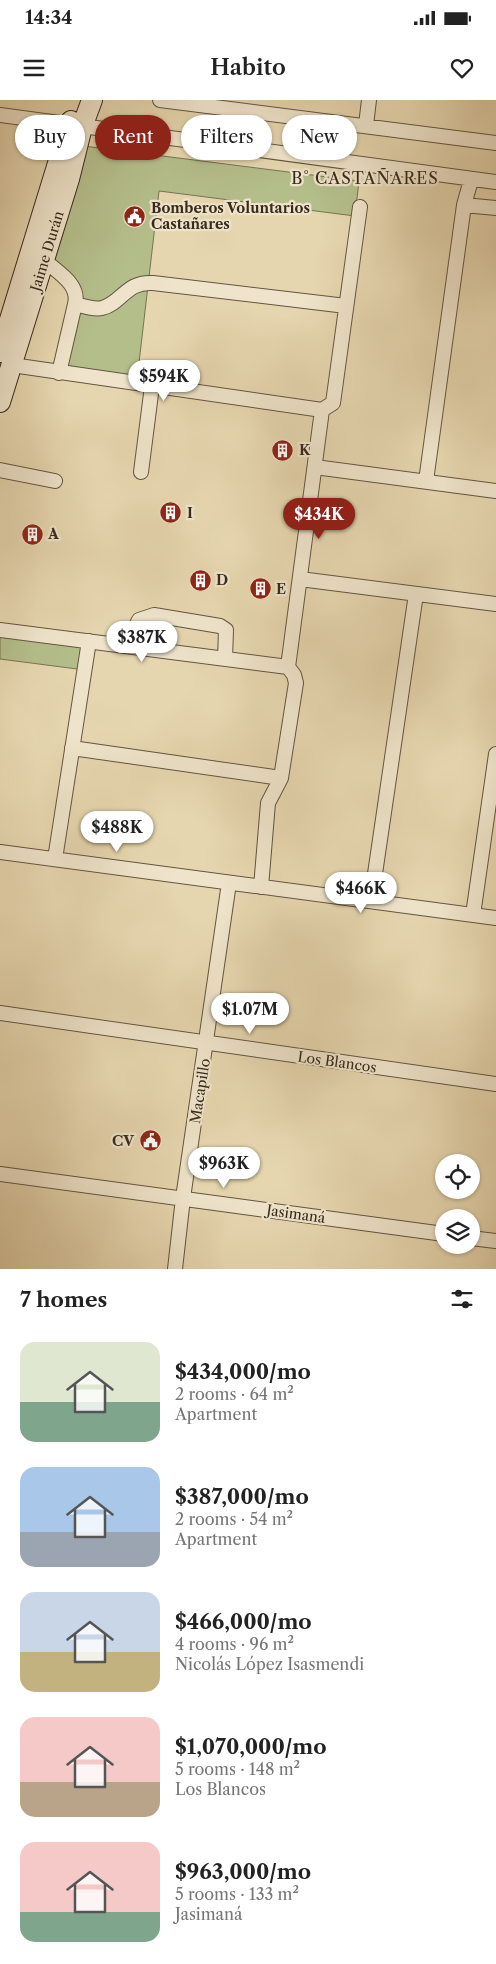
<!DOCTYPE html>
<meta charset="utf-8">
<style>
:root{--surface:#fff;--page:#f6f6f6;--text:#222;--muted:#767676;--accent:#8f2418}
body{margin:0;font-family:"Libre Caslon Text",serif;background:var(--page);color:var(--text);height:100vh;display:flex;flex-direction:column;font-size:19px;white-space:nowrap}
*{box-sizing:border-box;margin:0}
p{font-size:16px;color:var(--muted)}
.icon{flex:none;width:28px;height:28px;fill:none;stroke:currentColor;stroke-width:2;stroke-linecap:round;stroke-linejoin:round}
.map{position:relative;height:1169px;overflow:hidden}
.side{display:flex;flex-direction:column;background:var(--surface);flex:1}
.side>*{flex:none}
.top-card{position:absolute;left:15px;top:15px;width:466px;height:45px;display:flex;gap:10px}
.fabs{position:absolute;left:435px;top:1054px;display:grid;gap:10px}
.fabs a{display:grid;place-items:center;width:45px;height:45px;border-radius:50%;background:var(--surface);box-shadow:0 1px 4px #0004;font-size:25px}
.price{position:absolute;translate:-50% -42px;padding:0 11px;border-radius:18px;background:#fff;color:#222;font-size:16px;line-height:32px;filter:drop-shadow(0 1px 2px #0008)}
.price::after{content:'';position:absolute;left:50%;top:30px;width:15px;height:11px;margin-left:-8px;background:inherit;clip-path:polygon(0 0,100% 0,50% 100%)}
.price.current{background:var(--accent);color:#fff}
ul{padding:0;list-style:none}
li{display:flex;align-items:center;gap:15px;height:125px;padding:0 20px}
li span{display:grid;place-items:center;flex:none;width:140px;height:100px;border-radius:15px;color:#555}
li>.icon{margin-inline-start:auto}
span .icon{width:60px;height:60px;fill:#fffc;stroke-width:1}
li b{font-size:21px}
h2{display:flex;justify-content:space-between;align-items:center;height:60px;padding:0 20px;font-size:21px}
.chip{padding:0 18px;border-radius:22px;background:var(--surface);box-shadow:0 1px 4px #0004;font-size:18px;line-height:45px}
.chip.current{background:var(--accent);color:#fff}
.status{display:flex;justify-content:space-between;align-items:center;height:35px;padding:0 25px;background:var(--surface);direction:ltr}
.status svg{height:14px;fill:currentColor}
header{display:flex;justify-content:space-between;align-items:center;height:65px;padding:0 20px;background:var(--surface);font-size:22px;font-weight:600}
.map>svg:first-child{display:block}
.green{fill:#b4be8b;stroke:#767454}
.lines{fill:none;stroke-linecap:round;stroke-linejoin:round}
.street-casing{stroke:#635541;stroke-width:16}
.secondary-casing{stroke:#372a1c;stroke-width:22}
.street{stroke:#efe4cb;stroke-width:14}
.secondary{stroke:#efe4cb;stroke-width:20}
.labels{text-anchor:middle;stroke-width:4.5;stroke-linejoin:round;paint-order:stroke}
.poi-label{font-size:14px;font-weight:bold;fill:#372a1c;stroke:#efe4cb;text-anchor:start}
.street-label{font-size:14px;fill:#372a1c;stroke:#efe4cb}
.quarter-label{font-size:16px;letter-spacing:1px;fill:#372a1c;stroke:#efe4cb}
</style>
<div class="status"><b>14:34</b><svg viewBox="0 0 49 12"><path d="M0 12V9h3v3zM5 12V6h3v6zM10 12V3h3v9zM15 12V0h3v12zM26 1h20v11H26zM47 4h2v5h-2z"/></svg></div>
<header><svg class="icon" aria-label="menu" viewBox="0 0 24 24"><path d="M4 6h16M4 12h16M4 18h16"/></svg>Habito<svg class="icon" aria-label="heart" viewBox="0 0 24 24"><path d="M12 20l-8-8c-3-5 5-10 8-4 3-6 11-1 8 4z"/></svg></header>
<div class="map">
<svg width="496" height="1169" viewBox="0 0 496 1169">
<rect width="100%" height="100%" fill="#e6d6af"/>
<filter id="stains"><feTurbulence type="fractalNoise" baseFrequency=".004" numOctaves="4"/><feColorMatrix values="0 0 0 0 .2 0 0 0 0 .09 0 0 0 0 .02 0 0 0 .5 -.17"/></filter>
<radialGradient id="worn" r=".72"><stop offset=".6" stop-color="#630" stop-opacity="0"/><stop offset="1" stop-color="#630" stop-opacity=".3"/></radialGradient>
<path class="green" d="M84 46 359 81 355 116 159 91 137 280 63 273 75 204 72 185 44 160Z
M0 532 89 541 85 570 0 559Z"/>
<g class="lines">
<defs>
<path id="street" d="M160 0 496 43
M0 15 496 82
M366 25 369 0
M464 105 496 108
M44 160C57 172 80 184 75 204
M12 265 322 310 333 303 360 107
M59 273 75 204C84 206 93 210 102 208 122 203 126 181 153 183L346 206
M315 367 496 391
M0 370 55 381
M141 372 152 286
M426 381 464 105 471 80
M300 479 496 504
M0 530 288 567
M126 546 139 520 154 515 220 526 226 530 225 559
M72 648 281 678
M0 752 496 818
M55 759 89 541
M261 787 268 703 281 678 296 583 294 575 288 567 322 310
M371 801 416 494
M473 815 496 654
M0 913 496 984
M0 1074 444 1134
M471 1138 496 1141
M175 1169 183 1098 229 783"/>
<path id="secondary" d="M0 252 71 21
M0 302 69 79 82 27 92 0"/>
</defs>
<use href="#street" class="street-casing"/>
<use href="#secondary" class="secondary-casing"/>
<use href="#street" class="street"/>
<use href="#secondary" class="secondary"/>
</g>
<defs>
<symbol id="civic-disc" viewBox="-11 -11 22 22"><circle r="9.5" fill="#8f2418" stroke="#efe4cb"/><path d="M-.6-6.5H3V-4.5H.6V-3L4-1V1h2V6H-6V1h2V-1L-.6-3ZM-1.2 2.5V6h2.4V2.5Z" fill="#fff"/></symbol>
<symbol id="building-disc" viewBox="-11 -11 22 22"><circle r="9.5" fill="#8f2418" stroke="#efe4cb"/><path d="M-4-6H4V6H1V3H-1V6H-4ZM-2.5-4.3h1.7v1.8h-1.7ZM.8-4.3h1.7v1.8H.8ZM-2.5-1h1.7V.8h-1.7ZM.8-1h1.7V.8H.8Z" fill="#fff"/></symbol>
</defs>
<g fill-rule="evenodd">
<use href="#civic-disc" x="122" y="104" width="25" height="25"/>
<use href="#building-disc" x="270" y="338" width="25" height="25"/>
<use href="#building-disc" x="158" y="400" width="25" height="25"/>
<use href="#building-disc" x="20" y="422" width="25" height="25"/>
<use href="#building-disc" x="188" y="468" width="25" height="25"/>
<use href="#building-disc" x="248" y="476" width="25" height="25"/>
<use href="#civic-disc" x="138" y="1028" width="25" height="25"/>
</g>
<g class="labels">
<g class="poi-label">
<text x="151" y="113">Bomberos Voluntarios<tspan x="151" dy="16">Castañares</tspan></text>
<text x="299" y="355">K</text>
<text x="187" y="418">I</text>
<text x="48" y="439">A</text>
<text x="216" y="485">D</text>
<text x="276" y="494">E</text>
<text x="134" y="1046" text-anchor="end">CV</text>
</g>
<g class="street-label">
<text transform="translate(47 151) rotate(-73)" y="5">Jaime Durán</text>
<text transform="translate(337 962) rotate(8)" y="5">Los Blancos</text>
<text transform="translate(200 991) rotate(-81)" y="5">Macapillo</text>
<text transform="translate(296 1114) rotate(8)" y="5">Jasimaná</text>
</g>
<g class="quarter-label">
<text x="365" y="84">B° CASTAÑARES</text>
</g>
</g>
<rect width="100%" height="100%" filter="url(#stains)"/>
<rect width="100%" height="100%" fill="url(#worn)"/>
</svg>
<div class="fabs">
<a><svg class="icon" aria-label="locate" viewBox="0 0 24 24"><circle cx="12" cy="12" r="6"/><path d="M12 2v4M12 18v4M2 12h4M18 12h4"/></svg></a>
<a><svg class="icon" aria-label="layers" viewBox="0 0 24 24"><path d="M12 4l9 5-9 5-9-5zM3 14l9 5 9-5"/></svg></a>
</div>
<b class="price" style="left:164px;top:302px">$594K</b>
<b class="price current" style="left:319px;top:440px">$434K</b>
<b class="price" style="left:142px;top:563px">$387K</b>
<b class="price" style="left:117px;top:753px">$488K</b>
<b class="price" style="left:361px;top:814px">$466K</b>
<b class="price" style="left:250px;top:935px">$1.07M</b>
<b class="price" style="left:224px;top:1089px">$963K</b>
<div class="top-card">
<a class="chip">Buy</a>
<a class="chip current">Rent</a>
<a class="chip">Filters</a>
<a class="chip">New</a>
</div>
</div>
<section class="side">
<h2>7 homes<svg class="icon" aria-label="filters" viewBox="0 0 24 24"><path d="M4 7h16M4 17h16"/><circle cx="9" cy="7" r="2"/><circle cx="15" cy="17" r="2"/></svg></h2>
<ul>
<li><span style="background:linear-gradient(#dfe7d0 60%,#7fa58c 0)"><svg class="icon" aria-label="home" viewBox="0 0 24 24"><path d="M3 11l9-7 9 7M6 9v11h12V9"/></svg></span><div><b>$434,000/mo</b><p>2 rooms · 64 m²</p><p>Apartment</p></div></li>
<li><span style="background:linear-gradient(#a9c7e8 65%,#9aa5b1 0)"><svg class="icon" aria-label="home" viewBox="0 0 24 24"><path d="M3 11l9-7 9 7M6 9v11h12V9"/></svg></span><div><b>$387,000/mo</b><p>2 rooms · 54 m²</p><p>Apartment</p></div></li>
<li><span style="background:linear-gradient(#c9d6e8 60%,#c2b280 0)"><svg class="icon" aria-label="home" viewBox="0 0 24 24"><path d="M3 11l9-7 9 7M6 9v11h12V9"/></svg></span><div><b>$466,000/mo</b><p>4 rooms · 96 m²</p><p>Nicolás López Isasmendi</p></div></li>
<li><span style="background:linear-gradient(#f6c9c9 65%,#b9a48a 0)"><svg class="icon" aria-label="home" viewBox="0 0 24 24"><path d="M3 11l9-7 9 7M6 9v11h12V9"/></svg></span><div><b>$1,070,000/mo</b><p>5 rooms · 148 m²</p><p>Los Blancos</p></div></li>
<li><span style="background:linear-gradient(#f6c9c9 70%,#7fa58c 0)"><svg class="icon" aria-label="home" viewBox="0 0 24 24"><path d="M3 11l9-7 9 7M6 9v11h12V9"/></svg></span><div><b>$963,000/mo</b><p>5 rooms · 133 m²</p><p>Jasimaná</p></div></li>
</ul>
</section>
